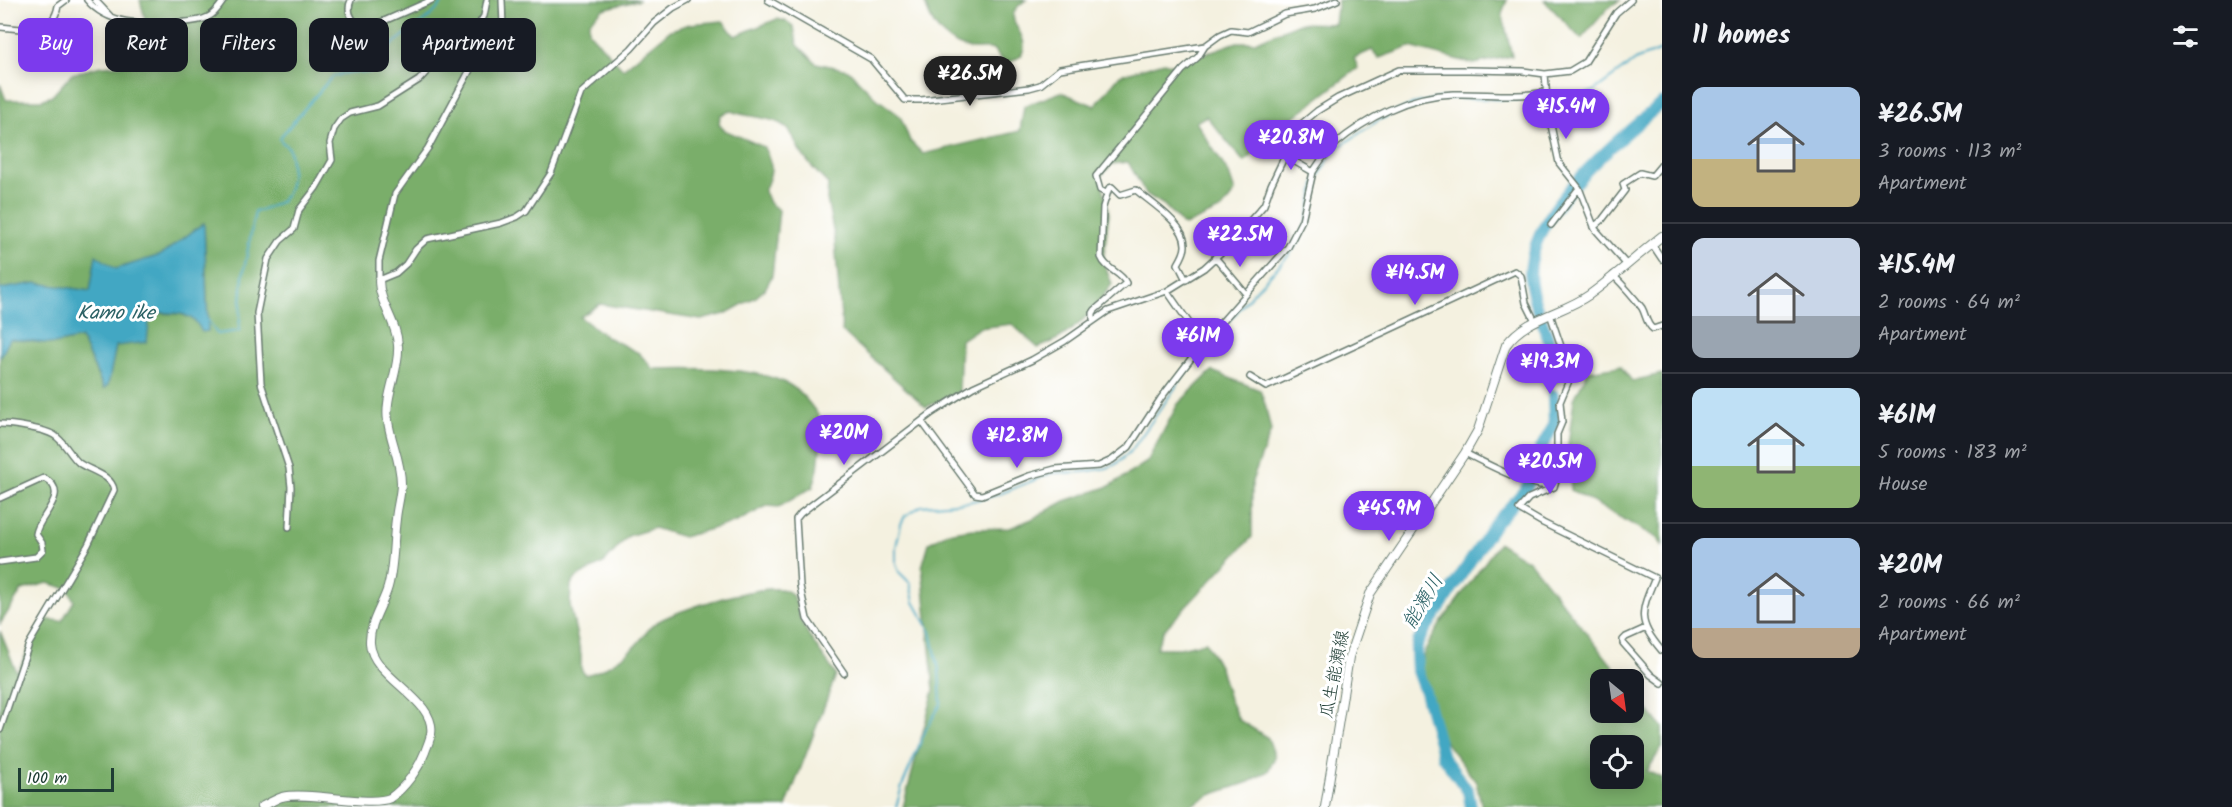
<!DOCTYPE html>
<meta charset="utf-8">
<style>
:root{--surface:#171b24;--page:#20242c;--text:#f1f3f6;--muted:#9ea1a6;--line:#363941;--accent:#7c3aed}
body{margin:0;font-family:Kalam,"Klee One",sans-serif;background:var(--page);color:var(--text);height:100vh;display:flex;flex-direction:column;font-size:22px;white-space:nowrap}
*{box-sizing:border-box;margin:0}
p{font-size:20px;color:var(--muted)}
.icon{flex:none;width:33px;height:33px;fill:none;stroke:currentColor;stroke-width:2;stroke-linecap:round;stroke-linejoin:round}
.map{position:relative;flex:1;overflow:hidden}
.sheet{display:flex;flex-direction:column;background:var(--surface);width:570px}
.sheet>*{flex:none}
.hud{position:absolute;left:18px;top:18px;width:570px;height:54px;display:flex;gap:12px}
.needle{width:39px;rotate:151deg}
.fabs{position:absolute;left:1590px;top:669px;display:grid;gap:12px}
.fabs a{display:grid;place-items:center;width:54px;height:54px;border-radius:12px;background:var(--surface);box-shadow:0 3px 15px #0003;font-size:30px}
.scale{position:absolute;left:18px;bottom:15px;width:96px;box-sizing:border-box;padding-left:6px;border:3px solid #1f3d34;border-top:0;font-size:16px;line-height:21px;white-space:nowrap;color:#1f3d34;-webkit-text-stroke:4px #fff;paint-order:stroke}
.price{position:absolute;translate:-50% -51px;padding:0 14px;border-radius:21px;background:var(--accent);color:#fff;font-size:20px;line-height:39px;filter:drop-shadow(0 2px 3px #0008)}
.price::after{content:'';position:absolute;left:50%;top:36px;width:18px;height:14px;margin-left:-9px;background:inherit;clip-path:polygon(0 0,100% 0,50% 100%)}
.price.current{background:#222;color:#fff}
ul{padding:0;list-style:none}
li{display:flex;align-items:center;gap:18px;height:150px;padding:0 30px}
li+li{border-top:2px solid var(--line)}
li span{display:grid;place-items:center;flex:none;width:168px;height:120px;border-radius:12px;color:#555}
li>.icon{margin-inline-start:auto}
span .icon{width:72px;height:72px;fill:#fffc;stroke-width:1}
li b{font-size:26px}
h2{display:flex;justify-content:space-between;align-items:center;height:72px;padding:0 30px;font-size:26px}
.chip{padding:0 21px;border-radius:12px;background:var(--surface);box-shadow:0 3px 15px #0003;font-size:21px;line-height:54px}
.chip.current{background:var(--accent);color:#fff}
main{display:flex;flex:1;min-height:0}
.map>svg:first-child{display:block}
.forest{fill:#7aae6a;stroke:#4c764f;stroke-width:1.5;fill-rule:evenodd}
.water{fill:#43a7c3;stroke:#31727c;stroke-width:1.5}
.lines{fill:none;stroke-linecap:round;stroke-linejoin:round}
.stream{stroke:#43a7c3;stroke-width:2}
.river{stroke:#43a7c3;stroke-width:12}
.street-casing{stroke:#6a7c70;stroke-width:8}
.secondary-casing{stroke:#6a7c70;stroke-width:10}
.street{stroke:#fff;stroke-width:5}
.secondary{stroke:#fff;stroke-width:8}
.labels{text-anchor:middle;stroke-width:6;stroke-linejoin:round;paint-order:stroke}
.street-label{font-size:18px;fill:#1f3d34;stroke:#fff}
.water-label{font-size:20px;font-style:italic;fill:#2c6266;stroke:#fff}
</style>
<main>
<div class="map">
<svg width="1662" height="807" viewBox="0 0 1662 807">
<rect width="100%" height="100%" fill="#fff"/>
<filter id="ink" filterUnits="userSpaceOnUse"><feTurbulence type="fractalNoise" baseFrequency=".0167" numOctaves="2"/><feDisplacementMap in="SourceGraphic" scale="12" xChannelSelector="R" yChannelSelector="G"/><feConvolveMatrix kernelMatrix="1 2 1 2 8 2 1 2 1" color-interpolation-filters="sRGB"/></filter>
<filter id="wash" filterUnits="userSpaceOnUse"><feTurbulence type="fractalNoise" baseFrequency=".008" numOctaves="4" result="noise"/><feDisplacementMap in="SourceGraphic" scale="24" xChannelSelector="R" yChannelSelector="G"/><feGaussianBlur stdDeviation="1.35" result="paint"/><feColorMatrix in="noise" values="0 0 0 0 0 0 0 0 0 0 0 0 0 0 0 0 0 1.4 0 .05"/><feComposite in="paint" operator="in"/></filter>
<g filter="url(#wash)">
<rect width="100%" height="100%" fill="#f4f1e0"/>
<path class="forest" d="M140 0H640L603 9 589 22V32L623 69 671 30 690 24 723 21 735 36 777 19 786 21 794 27 797 44 816 63 848 70 876 98 900 116 910 141 923 154 1020 131 1024 106 1061 92 1095 106 1120 75 1164 62 1173 65 1237 42H1255L1299 23 1335 24 1338 0H1507L1502 13 1512 56 1474 64 1410 47 1379 58 1372 50 1354 58 1358 68 1282 126 1244 162 1206 116 1196 122 1229 174 1235 192 1222 209 1184 226 1164 205 1146 194 1128 162 1112 164 1101 176 1109 214 1103 261 1112 284C1092 313 1072 336 1038 348L1012 324 979 328 961 340 959 392 926 407 842 331 835 240 827 199 828 184C818 174 808 163 800 151 793 138 792 128 777 122 762 116 746 117 731 111L720 115 719 124 724 130 764 147C774 167 773 171 764 191L769 203 779 210 772 276 765 289 756 297 725 314 701 320 600 304 580 317 607 337 639 353 653 369C689 368 752 367 784 382 802 390 812 407 823 422L818 469 813 487 779 507 767 506 736 522 683 537 654 528 628 536 605 562 577 577 571 585 570 605 581 655V669L585 675C601 672 621 659 633 648 641 641 646 631 654 624 671 611 773 579 789 592 798 599 797 612 801 621 810 640 825 658 836 675L786 807H0V631L17 673 43 619 62 621 74 601 68 589 48 583 22 590 0 624V358L10 339 54 344 81 338 103 388 108 384 116 346 150 313 181 314 198 321 208 320 204 223 161 255 116 269 96 256 90 291 37 283 0 289V84L6 100H41L52 96 72 74 101 66 121 65 134 61 146 52 151 41Z
M924 0H1026C999 18 1023 26 1024 46 1024 50 1022 53 1021 56L1005 65 994 50C984 47 975 51 966 48 941 41 930 22 924 0Z
M1544 0H1621L1610 6 1581 39Z
M1620 366 1632 381 1662 374V546L1657 538 1571 490 1568 445 1574 399 1588 371Z
M1212 371 1260 390 1265 404 1271 431 1252 481V537L1164 630 1156 648H1180L1206 642 1220 668 1229 699 1239 720 1268 738 1275 757 1268 771 1249 782 1210 795 1188 807H903L934 690 922 567 929 543 947 533 972 529 1010 528 1032 519 1065 501 1110 486 1147 462 1178 404Z
M1499 543 1530 562 1623 679 1600 680V712H1634V692L1662 727V747L1647 771 1662 778V807H1482L1476 782 1434 727 1419 667 1426 648 1441 623ZM1600 746H1634V778H1600Z"/>
<path class="water" d="M204 223 208 331 202 332C192 309 172 313 150 313L147 342 116 346 108 385 104 389 81 338 54 344 10 339 0 358V289L37 283 90 291 96 255 116 269 161 255Z"/>
<g class="lines">
<path class="stream" d="M208 320 217 334 239 331 243 275 255 212C263 209 275 206 282 200 294 188 292 164 289 148L282 142 280 139 282 135 330 79C348 67 365 76 376 70 381 67 380 58 384 53 401 32 430 24 444 0
M896 807 902 786 926 729 941 704 939 670 931 632 914 602 910 583 899 572 896 564V547L901 524 905 516 921 506 968 502 997 495 1052 473 1083 472 1107 468 1116 464 1131 451 1189 368 1252 294 1288 256 1300 240 1308 218 1316 181 1329 158 1339 147 1379 120 1413 104 1441 98 1539 100 1575 98 1592 92 1637 59 1662 50"/>
<path class="river" d="M1555 377C1555 339 1536 320 1531 285 1521 216 1615 143 1662 103
M1471 807 1468 791 1443 757 1425 692 1417 671 1416 651 1418 642 1425 630 1494 525 1525 490 1534 473 1541 448 1554 425 1553 395"/>
</g>
</g>
<g filter="url(#ink)">
<g class="lines">
<defs>
<path id="street" d="M87 0C109 26 144 24 175 23 185 22 199 22 208 17 215 14 220 6 224 0
M95 0 110 16
M351 0C345 14 354 25 368 28L432 0
M502 0 503 27 496 42 471 68 428 148 395 194 379 261V280L396 273 406 264 416 249 427 239 501 223 517 217 526 211 551 173 581 93 631 49 654 23 673 8 688 0
M768 0 871 59 905 100H921L1029 88 1040 85 1060 69 1205 46
M0 27C23 29 53 36 58 6L66 0
M1285 156 1313 172C1319 163 1325 153 1333 146 1366 118 1409 95 1454 94 1485 93 1515 98 1546 92
M1106 193 1100 190 1096 176 1183 70 1198 57 1205 46 1220 35 1231 30 1248 32 1285 14 1315 9 1337 0
M1551 225 1579 188
M1594 227 1602 220 1625 190 1623 184 1640 173 1652 176 1662 164
M1652 244 1662 259
M1215 257 1246 294
M1627 265 1595 229 1579 188 1559 163 1548 111 1545 74 1570 71 1585 62 1616 13 1631 0
M1613 275C1624 286 1633 296 1642 308 1646 315 1646 324 1653 329L1662 326
M1167 291 1203 343
M1550 314 1568 367 1570 378 1560 402 1562 422 1557 434V477L1554 487 1529 498 1519 509 1543 523 1655 578C1640 613 1637 621 1662 651
M1093 319V313L1095 310 1126 283C1121 272 1106 270 1101 257L1103 207 1109 188 1112 187 1120 195 1136 190C1151 203 1186 224 1185 246 1185 252 1181 259 1178 264L1186 280
M1250 377 1266 387 1515 271 1521 276 1526 303 1535 321
M922 422 975 494 982 495 1029 476 1055 469 1099 466 1112 460 1129 447 1161 398 1203 343 1288 247 1302 220 1313 172
M0 424C12 424 44 429 54 435 64 441 70 455 79 463 90 471 112 475 114 490L88 545 29 644 0 730
M1465 453C1479 460 1532 488 1545 485 1549 484 1554 479 1557 477
M0 498 44 478C73 493 37 517 36 534L42 543 43 550 36 557 0 562
M289 527 291 487 289 468 261 383 257 313 268 259 280 241 294 229 299 210 316 188 332 160 330 143 334 129 341 119 350 113 378 106 419 80 429 69 450 55 473 33 484 16 487 0
M1646 628 1626 637 1623 640V643L1651 675 1662 683
M844 673 807 619 800 586 796 519 801 513 932 413 973 387 1032 360 1065 341 1108 311 1167 291 1204 268 1228 246 1264 205 1271 185 1299 126 1317 111 1338 98 1399 70H1469L1523 71 1545 74"/>
<path id="secondary" d="M261 807C268 804 275 799 282 797 309 791 370 807 390 798 405 788 419 768 425 752 427 746 430 740 431 734 437 699 372 678 370 643 369 623 383 605 388 587 394 565 393 542 396 519 397 507 401 495 401 483 401 461 391 443 388 421 384 396 400 370 398 345 397 322 379 303 379 280
M1325 807 1349 657 1370 594 1465 453 1478 430 1506 345C1526 317 1562 314 1589 295 1614 277 1638 255 1662 236"/>
</defs>
<use href="#street" class="street-casing"/>
<use href="#secondary" class="secondary-casing"/>
<use href="#street" class="street"/>
<use href="#secondary" class="secondary"/>
</g>
</g>
<g class="labels">
<g class="street-label">
<text transform="translate(1334 674) rotate(-79)" y="6">瓜生能瀬線</text>
</g>
<g class="water-label">
<text x="116" y="319">Kamo ike</text>
<text transform="translate(1422 601) rotate(-59)" y="7">能瀬川</text>
</g>
</g>
</svg>
<div class="fabs">
<a><svg class="needle" viewBox="-14 -14 28 28"><path d="M0-13l5 13h-10z" fill="#e53935"/><path d="M0 13l5-13h-10z" fill="#9ea1a6"/></svg></a>
<a><svg class="icon" aria-label="locate" viewBox="0 0 24 24"><circle cx="12" cy="12" r="6"/><path d="M12 2v4M12 18v4M2 12h4M18 12h4"/></svg></a>
</div>
<div class="scale">100 m</div>
<b class="price current" style="left:970px;top:107px">¥26.5M</b>
<b class="price" style="left:1566px;top:140px">¥15.4M</b>
<b class="price" style="left:1291px;top:171px">¥20.8M</b>
<b class="price" style="left:1240px;top:268px">¥22.5M</b>
<b class="price" style="left:1415px;top:306px">¥14.5M</b>
<b class="price" style="left:1198px;top:369px">¥61M</b>
<b class="price" style="left:1550px;top:395px">¥19.3M</b>
<b class="price" style="left:844px;top:466px">¥20M</b>
<b class="price" style="left:1017px;top:469px">¥12.8M</b>
<b class="price" style="left:1550px;top:495px">¥20.5M</b>
<b class="price" style="left:1389px;top:542px">¥45.9M</b>
<div class="hud">
<a class="chip current">Buy</a>
<a class="chip">Rent</a>
<a class="chip">Filters</a>
<a class="chip">New</a>
<a class="chip">Apartment</a>
</div>
</div>
<section class="sheet">
<h2>11 homes<svg class="icon" aria-label="filters" viewBox="0 0 24 24"><path d="M4 7h16M4 17h16"/><circle cx="9" cy="7" r="2"/><circle cx="15" cy="17" r="2"/></svg></h2>
<ul>
<li><span style="background:linear-gradient(#a9c7e8 60%,#c2b280 0)"><svg class="icon" aria-label="home" viewBox="0 0 24 24"><path d="M3 11l9-7 9 7M6 9v11h12V9"/></svg></span><div><b>¥26.5M</b><p>3 rooms · 113 m²</p><p>Apartment</p></div></li>
<li><span style="background:linear-gradient(#c9d6e8 65%,#9aa5b1 0)"><svg class="icon" aria-label="home" viewBox="0 0 24 24"><path d="M3 11l9-7 9 7M6 9v11h12V9"/></svg></span><div><b>¥15.4M</b><p>2 rooms · 64 m²</p><p>Apartment</p></div></li>
<li><span style="background:linear-gradient(#bfe0f5 65%,#8fb573 0)"><svg class="icon" aria-label="home" viewBox="0 0 24 24"><path d="M3 11l9-7 9 7M6 9v11h12V9"/></svg></span><div><b>¥61M</b><p>5 rooms · 183 m²</p><p>House</p></div></li>
<li><span style="background:linear-gradient(#a9c7e8 75%,#b9a48a 0)"><svg class="icon" aria-label="home" viewBox="0 0 24 24"><path d="M3 11l9-7 9 7M6 9v11h12V9"/></svg></span><div><b>¥20M</b><p>2 rooms · 66 m²</p><p>Apartment</p></div></li>
</ul>
</section>
</main>
